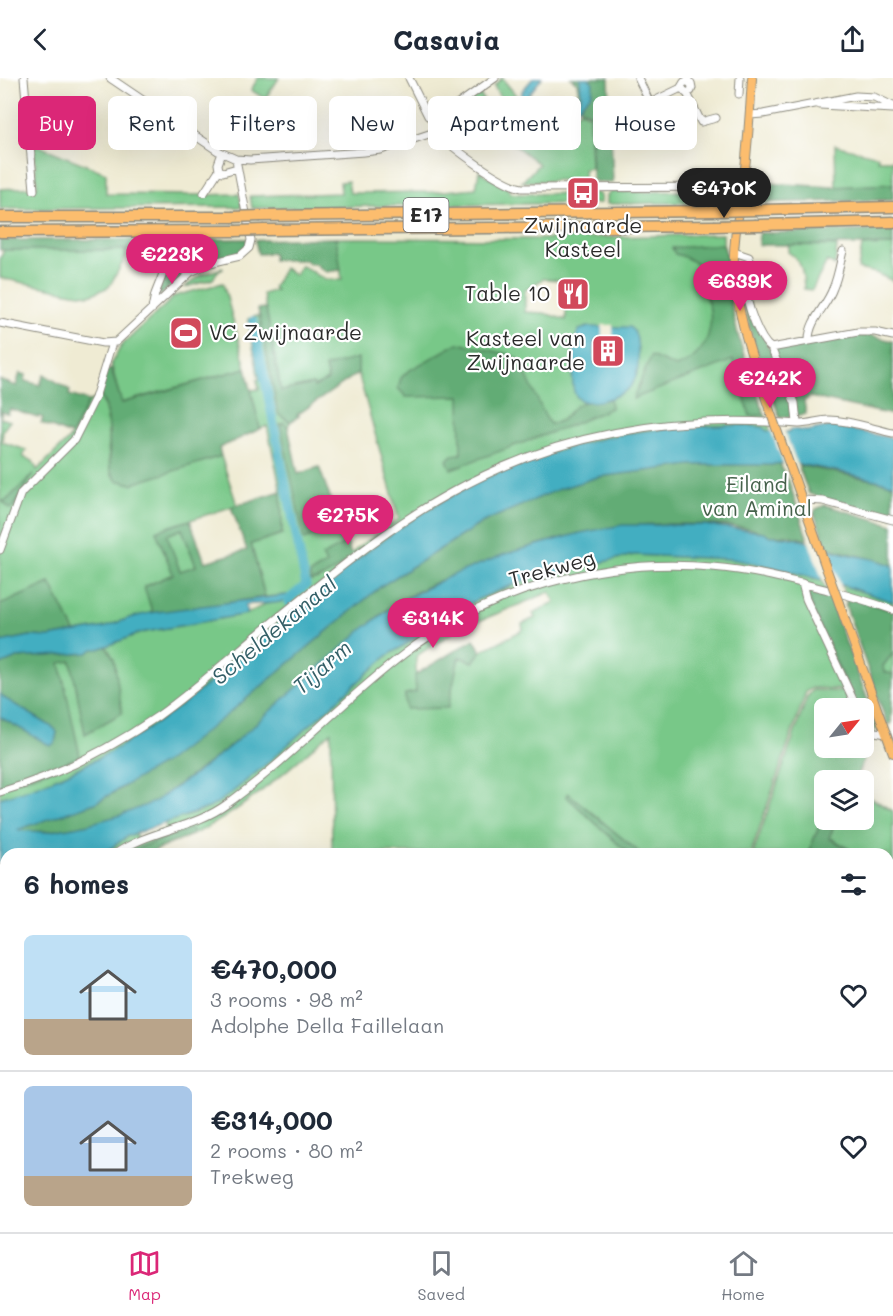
<!DOCTYPE html>
<meta charset="utf-8">
<style>
:root{--surface:#fff;--page:#f6f6f7;--text:#1f2937;--muted:#747a83;--line:#e0e1e3;--accent:#db2777}
body{margin:0;font-family:Mali,sans-serif;background:var(--page);color:var(--text);height:100vh;display:flex;flex-direction:column;font-size:22px;white-space:nowrap}
*{box-sizing:border-box;margin:0}
p{font-size:20px;color:var(--muted)}
.icon{flex:none;width:33px;height:33px;fill:none;stroke:currentColor;stroke-width:2;stroke-linecap:round;stroke-linejoin:round}
.map{position:relative;flex:1;overflow:hidden}
.drawer{position:absolute;left:0px;top:770px;width:894px;height:386px;display:flex;flex-direction:column;background:var(--surface);border-radius:18px 18px 0 0;box-shadow:0 6px 24px #0002}
.drawer>*{flex:none}
.banner{position:absolute;left:18px;top:18px;width:858px;height:54px;display:flex;gap:12px}
.needle{width:39px;rotate:60deg}
.tools{position:absolute;left:814px;top:620px;display:grid;gap:12px}
.tools a{display:grid;place-items:center;width:60px;height:60px;border-radius:9px;background:var(--surface);box-shadow:0 6px 24px #0002;font-size:30px}
.price{position:absolute;translate:-50% -51px;padding:0 14px;border-radius:21px;background:var(--accent);color:#fff;font-size:20px;line-height:39px;filter:drop-shadow(0 2px 3px #0008)}
.price::after{content:'';position:absolute;left:50%;top:36px;width:18px;height:14px;margin-left:-9px;background:inherit;clip-path:polygon(0 0,100% 0,50% 100%)}
.price.on{background:#222;color:#fff}
ul{padding:0;list-style:none}
li{display:flex;align-items:center;gap:18px;height:150px;padding:0 24px}
li+li{border-top:2px solid var(--line)}
li span{display:grid;place-items:center;flex:none;width:168px;height:120px;border-radius:9px;color:#555}
li>.icon{margin-inline-start:auto}
span .icon{width:72px;height:72px;fill:#fffc;stroke-width:1}
li b{font-size:26px}
h2{display:flex;justify-content:space-between;align-items:center;height:72px;padding:0 24px;font-size:26px}
.pill{padding:0 21px;border-radius:9px;background:var(--surface);box-shadow:0 6px 24px #0002;font-size:21px;line-height:54px}
.pill.on{background:var(--accent);color:#fff}
header{display:flex;justify-content:space-between;align-items:center;height:78px;padding:0 24px;background:var(--surface);font-size:27px;font-weight:700}
.menu{display:flex;justify-content:space-around;align-items:center;height:84px;border-top:2px solid var(--line);background:var(--surface);font-size:16px;color:var(--muted)}
.menu a{display:grid;justify-items:center;gap:3px}
.menu .on{color:var(--accent)}
.map>svg:first-child{display:block}
.green{fill:#78c888;stroke:#527a5a;stroke-width:1.5;fill-rule:evenodd}
.forest{fill:#62ac74;stroke:#466c50;stroke-width:1.5;fill-rule:evenodd}
.water{fill:#42aec1;stroke:#366c76;stroke-width:1.5;fill-rule:evenodd}
.pier{fill:#efebd3}
.lines{fill:none;stroke-linecap:round;stroke-linejoin:round}
.stream{stroke:#42aec1;stroke-width:1.5}
.river{stroke:#42aec1;stroke-width:9}
.minor-casing{stroke:#8d8b7f;stroke-width:9}
.major-casing{stroke:#8d8b7f;stroke-width:10}
.highway-casing{stroke:#8d8b7f;stroke-width:13}
.minor{stroke:#fff;stroke-width:7}
.major{stroke:#fcbd6e;stroke-width:8}
.highway{stroke:#fcbd6e;stroke-width:10}
.major-bridge-casing{stroke:#8d8b7f;stroke-width:10;stroke-linecap:butt}
.highway-bridge-casing{stroke:#8d8b7f;stroke-width:13;stroke-linecap:butt}
.major-bridge{stroke:#fcbd6e;stroke-width:8}
.highway-bridge{stroke:#fcbd6e;stroke-width:10}
.labels{text-anchor:middle;stroke-width:4.5;stroke-linejoin:round;paint-order:stroke}
.shield{fill:#fff;stroke:#6b6b6b;stroke-width:1.5}
.shield-label{font-size:20px;font-weight:bold;fill:#2b2b2b}
.poi-label{font-size:21px;fill:#2b2b2b;stroke:#fff;text-anchor:end}
.park-label{font-size:21px;fill:#46624c;stroke:#fff}
.street-label{font-size:21px;fill:#2b2b2b;stroke:#fff}
.water-label{font-size:22px;font-style:italic;fill:#345f67;stroke:#fff}
</style>
<header><svg class="icon" aria-label="back" viewBox="0 0 24 24"><path d="M15 5l-7 7 7 7"/></svg>Casavia<svg class="icon" aria-label="share" viewBox="0 0 24 24"><path d="M12 15V3M7 8l5-5 5 5M5 13v7h14v-7"/></svg></header>
<div class="map">
<svg width="893" height="1154" viewBox="0 0 893 1154">
<rect width="100%" height="100%" fill="#fff"/>
<filter id="ink" filterUnits="userSpaceOnUse"><feTurbulence type="fractalNoise" baseFrequency=".0167" numOctaves="2"/><feDisplacementMap in="SourceGraphic" scale="12" xChannelSelector="R" yChannelSelector="G"/><feConvolveMatrix kernelMatrix="1 2 1 2 8 2 1 2 1" color-interpolation-filters="sRGB"/></filter>
<filter id="wash" filterUnits="userSpaceOnUse"><feTurbulence type="fractalNoise" baseFrequency=".008" numOctaves="4" result="noise"/><feDisplacementMap in="SourceGraphic" scale="24" xChannelSelector="R" yChannelSelector="G"/><feGaussianBlur stdDeviation="1.35" result="paint"/><feColorMatrix in="noise" values="0 0 0 0 0 0 0 0 0 0 0 0 0 0 0 0 0 1.4 0 .05"/><feComposite in="paint" operator="in"/></filter>
<g filter="url(#wash)">
<rect width="100%" height="100%" fill="#efebd3"/>
<path class="green" d="M258 0H279L265 21 251 12Z
M502 0 515 16 559 55 580 32 589 37 591 90 584 91V101L522 104 539 86 513 66 504 50C477 63 475 41 471 22L480 16 487 28 485 29 487 32 489 31 499 47 511 41 494 8Z
M37 67 106 95V116L200 117 239 116 242 129 0 131V111L37 109 34 68Z
M835 67 878 78V82H893V106L836 109Z
M479 93 510 112V115L520 116 597 115 600 117 601 125 252 130 250 118 341 115 340 104 348 103 350 115 434 114 476 110Z
M725 113 733 117V124L607 126V117L611 114Z
M723 156 724 199 750 338 765 337 771 353 472 407 423 436 356 482 192 619 152 648 118 670 70 694 27 712 0 720V708L47 693 80 678 59 584 71 582 85 655 114 581 106 568 140 555 247 536 265 526 288 522 286 517 265 519 251 466 282 456 281 413 267 348 260 351 251 312 259 311 257 302 259 301 248 241 259 237 277 331 279 337 290 344 288 349 284 345 304 461 324 454 339 453 343 467 326 486 311 496V503C332 499 345 480 360 468 373 458 386 450 399 441L358 295V281L325 290 328 302 314 309 313 306 281 314 263 216 276 212 273 210 284 190 295 197 301 187 324 201 342 202 336 160 536 161ZM543 201 566 202V242L544 235 525 234V212ZM588 249 602 250 636 257 638 274 636 297 594 323 577 319C569 304 572 267 579 252Z
M789 167 837 168 835 188 827 183 812 212 804 211C803 194 803 184 788 174Z
M893 167V203L876 195 858 191 862 168Z
M4 172H125L127 177 109 209 90 217 73 215 0 200V181Z
M222 190 223 191 217 194 213 201 183 210 202 197Z
M223 205 246 290 121 325 111 285 122 267 175 218Z
M101 320C113 345 104 372 112 397L121 403 132 406 221 378 237 427 156 453 173 496 144 509 153 536 129 540 106 549 75 554 50 505 0 527V333L2 334 0 340 10 343 3 352 2 364 26 372 23 379 33 383 37 392 70 360 89 323ZM33 396 10 431 3 423 8 421Z
M182 451 196 488 180 494 166 457Z
M634 477 731 481 764 487 822 503 827 515 805 510 847 612 816 610H812L806 614 751 775H640L568 715 566 718 628 775H332L331 654C287 692 245 732 192 757V754L189 751 125 775 104 776 128 758 135 755 137 761 166 751 165 744 194 736 211 729 230 716 264 688 387 578 474 523 528 501ZM550 514 555 524 533 535 535 540 522 546 523 552 481 573 473 584 460 578 457 586 406 631 405 616 416 614V579L419 576 457 552Z
M841 507 893 524V533L845 518Z
M893 575V596L883 594V588Z
M813 612 845 614 856 630H825V669H864V648L875 655 855 702 844 698 841 702H825V735L808 775 753 776 807 619Z
M864 716 893 733V815L891 823 893 825V832H888V776L856 775 829 759 837 741H864Z
M0 786H6V930H0V798L4 797V794H0Z
M893 868V1123L888 1112V870Z
M888 1119 893 1130V1154H848L846 1149H888Z
M0 1125H6V1149H436L445 1154H0Z
M536 1149H835L837 1154H533Z"/>
<path class="forest" d="M571 0H609L613 105 597 104 592 101 590 35 581 31 577 5Z
M767 105 833 109 893 106V122L746 125 752 109Z
M893 152V167H758L759 155Z
M336 160 341 192 326 194 315 186 308 185 306 182H273V175L258 176 255 162Z
M248 161C246 182 204 183 189 192 178 199 170 209 161 217L158 214 173 176 172 170 126 173 127 177 125 172H0V162Z
M723 166C731 184 728 215 733 235 740 270 753 304 765 337L750 338 733 282 633 321 651 278 676 289C682 286 689 284 693 280 712 264 716 234 703 214 708 192 695 181 675 176L672 170Z
M744 213 769 271 858 257H869L893 263V337L810 319 804 323 806 336 780 340 752 259 741 214Z
M266 230 281 313 313 306 314 309 328 302 325 289 358 280V295L297 337 299 338 290 344 279 337 277 331 258 231Z
M458 265 511 277 519 281 545 338 550 346C566 344 566 335 577 327 586 321 600 323 610 321L611 330 574 346 451 391 447 382 452 377 461 376 460 318 406 319 398 310 401 300 408 293Z
M246 290 260 351 219 370 221 378 132 406 116 402 110 391 109 350 106 329 100 317 105 293 111 291 122 325Z
M20 295 26 297 25 303 40 307 44 296 70 312 69 317 89 323 71 357 41 345 43 340 39 338 38 340 10 331 8 336 0 333V302L16 308Z
M284 345 288 349 298 396 319 389 351 476C345 488 324 500 311 503L310 496 326 486 322 478 343 467 338 454 326 459 324 454 304 462 280 346Z
M778 385H780L786 401H788L808 462 787 457 770 458C755 446 692 446 671 446 601 445 534 464 469 491 446 500 420 510 399 524 376 538 356 558 336 576 284 622 233 670 175 709 168 714 160 721 153 725 132 737 99 745 75 749 56 752 36 756 16 752L95 725 120 711 228 636 381 508 483 444 559 411 598 399 691 387H772Z
M798 387 893 406V439L809 416Z
M34 395 13 430 10 431 3 424 8 421Z
M281 413 282 456 251 466 265 519 153 536 144 509 173 496 156 453 190 442 205 484 247 472 231 429ZM182 451 196 488 180 493 167 457Z
M825 427 893 447V488C871 478 848 477 827 469L814 435 816 431Z
M50 505 75 554 49 559 30 558 0 564V527Z
M805 510 827 515 879 651 873 652 864 642V630H858L822 554Z
M845 518 893 533V575L883 588 884 594 893 596 891 646H887L845 526H847Z
M474 561 481 573 473 584 459 579 448 630 406 631 405 616 416 614 415 597Z
M106 568 114 581 122 635 85 656 71 583 60 585 80 678 47 693 0 708V639L13 646 55 664 57 655 54 650 4 620 0 615V587L17 580 88 575 93 571Z
M568 715 640 775H628L566 718Z
M825 735V741H837L829 760 856 775H808Z
M189 751 192 752V757L149 775H125Z"/>
<path class="water" d="M533 0H542L527 19 560 44 581 19 580 0H589L593 5 592 15 558 51 521 21 522 13Z
M588 249H629C638 254 637 264 638 274 639 285 638 300 630 309 621 319 582 333 575 316 571 308 573 297 573 288 574 275 573 264 579 252ZM620 261 622 287 602 288V286H595V262Z
M744 347 763 349 767 353 788 354 792 351 807 353 830 348 893 360V406C870 401 790 380 772 387H691L598 399 559 411 483 444 381 508 228 636 169 682 95 725 17 752 46 754 85 747 121 737 154 724 199 693 234 665 364 550 399 524 450 498 505 476 580 455 622 447H704L764 454 770 458C798 457 816 468 843 475 861 480 874 479 893 488V524L845 508 764 487 731 481 634 477 528 501 495 514 474 523 387 578 264 688 230 716 211 729 128 758 104 775 6 776V786H0V720C62 702 121 672 173 633 216 602 254 565 295 531 350 486 408 439 472 407 513 386 560 371 604 360 650 349 697 349 744 347Z
M287 517 288 522C278 527 257 525 245 527L247 536 140 555 99 571H93L88 575 17 580 0 587V564L30 558 49 559 106 549 129 540 149 535Z
M0 615 4 620 54 650 57 654 55 664 51 668 0 639Z"/>
<path class="pier" d="M602 247H613V262H602Z
M770 350 784 351 799 391 784 388Z
M807 459 825 465 842 511 824 506Z"/>
<g class="lines">
<path class="stream" d="M0 1140 6 1139
M218 1149 229 1154
M119 1154V1149
M372 1154 373 1149"/>
<path class="river" d="M253 243 306 507 288 522 289 524
M125 748 161 732"/>
</g>
</g>
<g filter="url(#ink)">
<g class="lines">
<defs>
<path id="minor" d="M24 0 34 112
M110 0 218 73 236 81 250 82 364 74 381 72 441 52
M409 0 428 38 441 45
M638 0 650 25 681 10
M687 4H684L681 9 686 15 691 13 692 10 691 5 687 4 688 0
M687 15 701 44 716 40
M739 16 740 0
M820 27 893 31
M750 37 763 36 856 18 874 19 893 28
M437 54C452 70 501 106 522 110L743 109
M437 54 436 46 444 36 495 0
M219 92 223 94 237 90
M204 115 219 92 218 86 222 75
M734 174 749 179C754 191 746 200 746 212 747 227 759 262 771 270L795 325 797 345
M152 231 155 216 170 178
M0 245 103 265 116 264 191 194 210 185 240 178 249 170 251 162 236 81
M809 262C809 242 827 228 833 210 838 199 840 185 843 173
M771 270 858 254H875L893 258
M802 422 823 423 893 442
M0 472 21 415 74 362 95 320 112 265
M802 505 806 521 857 630
M864 645 870 653 886 656
M0 714C56 698 110 671 158 638 199 609 236 574 275 542 332 496 389 448 454 413 560 354 679 336 799 346 810 346 819 342 829 342 848 342 874 351 893 355
M115 776C149 752 193 751 227 726 290 681 342 623 404 576 489 511 605 479 712 489 752 492 789 502 828 512 850 518 872 524 893 532
M0 790H6
M463 1149 475 1154
M481 1149 483 1154
M503 1154 506 1149"/>
<path id="major" d="M752 0C750 37 747 73 743 110 739 135 733 161 734 187 736 238 754 285 770 333
M795 402 825 487
M839 525 893 675"/>
<path id="highway" d="M759 132 893 129
M261 138 717 133
M0 139H232
M756 147 893 144
M264 152 714 148
M0 154 235 153"/>
</defs>
<use href="#minor" class="minor-casing"/>
<use href="#major" class="major-casing"/>
<use href="#highway" class="highway-casing"/>
<use href="#minor" class="minor"/>
<use href="#major" class="major"/>
<use href="#highway" class="highway"/>
<defs>
<path id="major-bridge" d="M770 333 795 402
M825 487 839 525"/>
<path id="highway-bridge" d="M717 133 759 132
M232 139 261 138
M714 148 756 147
M235 153 264 152"/>
</defs>
<use href="#major-bridge" class="major-bridge-casing"/>
<use href="#highway-bridge" class="highway-bridge-casing"/>
<use href="#major-bridge" class="major-bridge"/>
<use href="#highway-bridge" class="highway-bridge"/>
</g>
</g>
<defs>
<symbol id="bus-square" viewBox="-11 -11 22 22"><rect x="-9" y="-9" width="18" height="18" rx="4" fill="#d1495b" stroke="#fff"/><path d="M-5-6H5V4H4V6H2V4H-2V6H-4V4H-5ZM-3.5-4V0h7V-4ZM-3.5 1.2v1.5H-2V1.2ZM2 1.2v1.5H3.5V1.2Z" fill="#fff"/></symbol>
<symbol id="restaurant-square" viewBox="-11 -11 22 22"><rect x="-9" y="-9" width="18" height="18" rx="4" fill="#d1495b" stroke="#fff"/><path d="M-5-6h1v4h1v-4h1v4h1v-4h1v5L-1.5 .5V6h-2V.5L-5-1ZM5-6V6H3V1.5H1.5Q1.5-4 5-6Z" fill="#fff"/></symbol>
<symbol id="stadium-square" viewBox="-11 -11 22 22"><rect x="-9" y="-9" width="18" height="18" rx="4" fill="#d1495b" stroke="#fff"/><path d="M0-5a6.5 5 0 1 0 0 10a6.5 5 0 1 0 0-10ZM-3.5-1.8h7v3.6h-7Z" fill="#fff"/></symbol>
<symbol id="building-square" viewBox="-11 -11 22 22"><rect x="-9" y="-9" width="18" height="18" rx="4" fill="#d1495b" stroke="#fff"/><path d="M-4-6H4V6H1V3H-1V6H-4ZM-2.5-4.3h1.7v1.8h-1.7ZM.8-4.3h1.7v1.8H.8ZM-2.5-1h1.7V.8h-1.7ZM.8-1h1.7V.8H.8Z" fill="#fff"/></symbol>
</defs>
<g fill-rule="evenodd">
<use href="#bus-square" x="564" y="96" width="38" height="38"/>
<use href="#restaurant-square" x="554" y="197" width="38" height="38"/>
<use href="#stadium-square" x="167" y="236" width="38" height="38"/>
<use href="#building-square" x="589" y="254" width="38" height="38"/>
</g>
<g class="labels">
<rect class="shield" x="403.5" y="120" width="45" height="34" rx="4.5"/>
<g class="shield-label">
<text x="426" y="144">E17</text>
</g>
<g class="poi-label">
<text x="583" y="155" text-anchor="middle">Zwijnaarde<tspan x="583" dy="24">Kasteel</tspan></text>
<text x="550" y="223">Table 10</text>
<text x="209" y="262" text-anchor="start">VC Zwijnaarde</text>
<text x="585" y="268">Kasteel van<tspan x="585" dy="24">Zwijnaarde</tspan></text>
</g>
<g class="park-label">
<text x="757" y="414">Eiland<tspan x="757" dy="24">van Aminal</tspan></text>
</g>
<g class="street-label">
<text transform="translate(552 491) rotate(-15)" y="7">Trekweg</text>
</g>
<g class="water-label">
<text transform="translate(274 552) rotate(-40)" y="8">Scheldekanaal</text>
<text transform="translate(322 589) rotate(-41)" y="8">Tijarm</text>
</g>
</g>
</svg>
<div class="tools">
<a><svg class="needle" viewBox="-14 -14 28 28"><path d="M0-13l5 13h-10z" fill="#e53935"/><path d="M0 13l5-13h-10z" fill="#747a83"/></svg></a>
<a><svg class="icon" aria-label="layers" viewBox="0 0 24 24"><path d="M12 4l9 5-9 5-9-5zM3 14l9 5 9-5"/></svg></a>
</div>
<b class="price on" style="left:724px;top:141px">€470K</b>
<b class="price" style="left:172px;top:207px">€223K</b>
<b class="price" style="left:740px;top:234px">€639K</b>
<b class="price" style="left:770px;top:331px">€242K</b>
<b class="price" style="left:348px;top:468px">€275K</b>
<b class="price" style="left:433px;top:571px">€314K</b>
<div class="banner">
<a class="pill on">Buy</a>
<a class="pill">Rent</a>
<a class="pill">Filters</a>
<a class="pill">New</a>
<a class="pill">Apartment</a>
<a class="pill">House</a>
</div>
<section class="drawer">
<h2>6 homes<svg class="icon" aria-label="filters" viewBox="0 0 24 24"><path d="M4 7h16M4 17h16"/><circle cx="9" cy="7" r="2"/><circle cx="15" cy="17" r="2"/></svg></h2>
<ul>
<li><span style="background:linear-gradient(#bfe0f5 70%,#b9a48a 0)"><svg class="icon" aria-label="home" viewBox="0 0 24 24"><path d="M3 11l9-7 9 7M6 9v11h12V9"/></svg></span><div><b>€470,000</b><p>3 rooms · 98 m²</p><p>Adolphe Della Faillelaan</p></div><svg class="icon" aria-label="heart" viewBox="0 0 24 24"><path d="M12 20l-8-8c-3-5 5-10 8-4 3-6 11-1 8 4z"/></svg></li>
<li><span style="background:linear-gradient(#a9c7e8 75%,#b9a48a 0)"><svg class="icon" aria-label="home" viewBox="0 0 24 24"><path d="M3 11l9-7 9 7M6 9v11h12V9"/></svg></span><div><b>€314,000</b><p>2 rooms · 80 m²</p><p>Trekweg</p></div><svg class="icon" aria-label="heart" viewBox="0 0 24 24"><path d="M12 20l-8-8c-3-5 5-10 8-4 3-6 11-1 8 4z"/></svg></li>
</ul>
</section>
</div>
<nav class="menu">
<a class="on"><svg class="icon" aria-label="map" viewBox="0 0 24 24"><path d="M3 6l6-2 6 2 6-2v14l-6 2-6-2-6 2zM9 4v14M15 6v14"/></svg>Map</a>
<a><svg class="icon" aria-label="saved" viewBox="0 0 24 24"><path d="M7 4h10v16l-5-4-5 4z"/></svg>Saved</a>
<a><svg class="icon" aria-label="home" viewBox="0 0 24 24"><path d="M3 11l9-7 9 7M6 9v11h12V9"/></svg>Home</a>
</nav>
